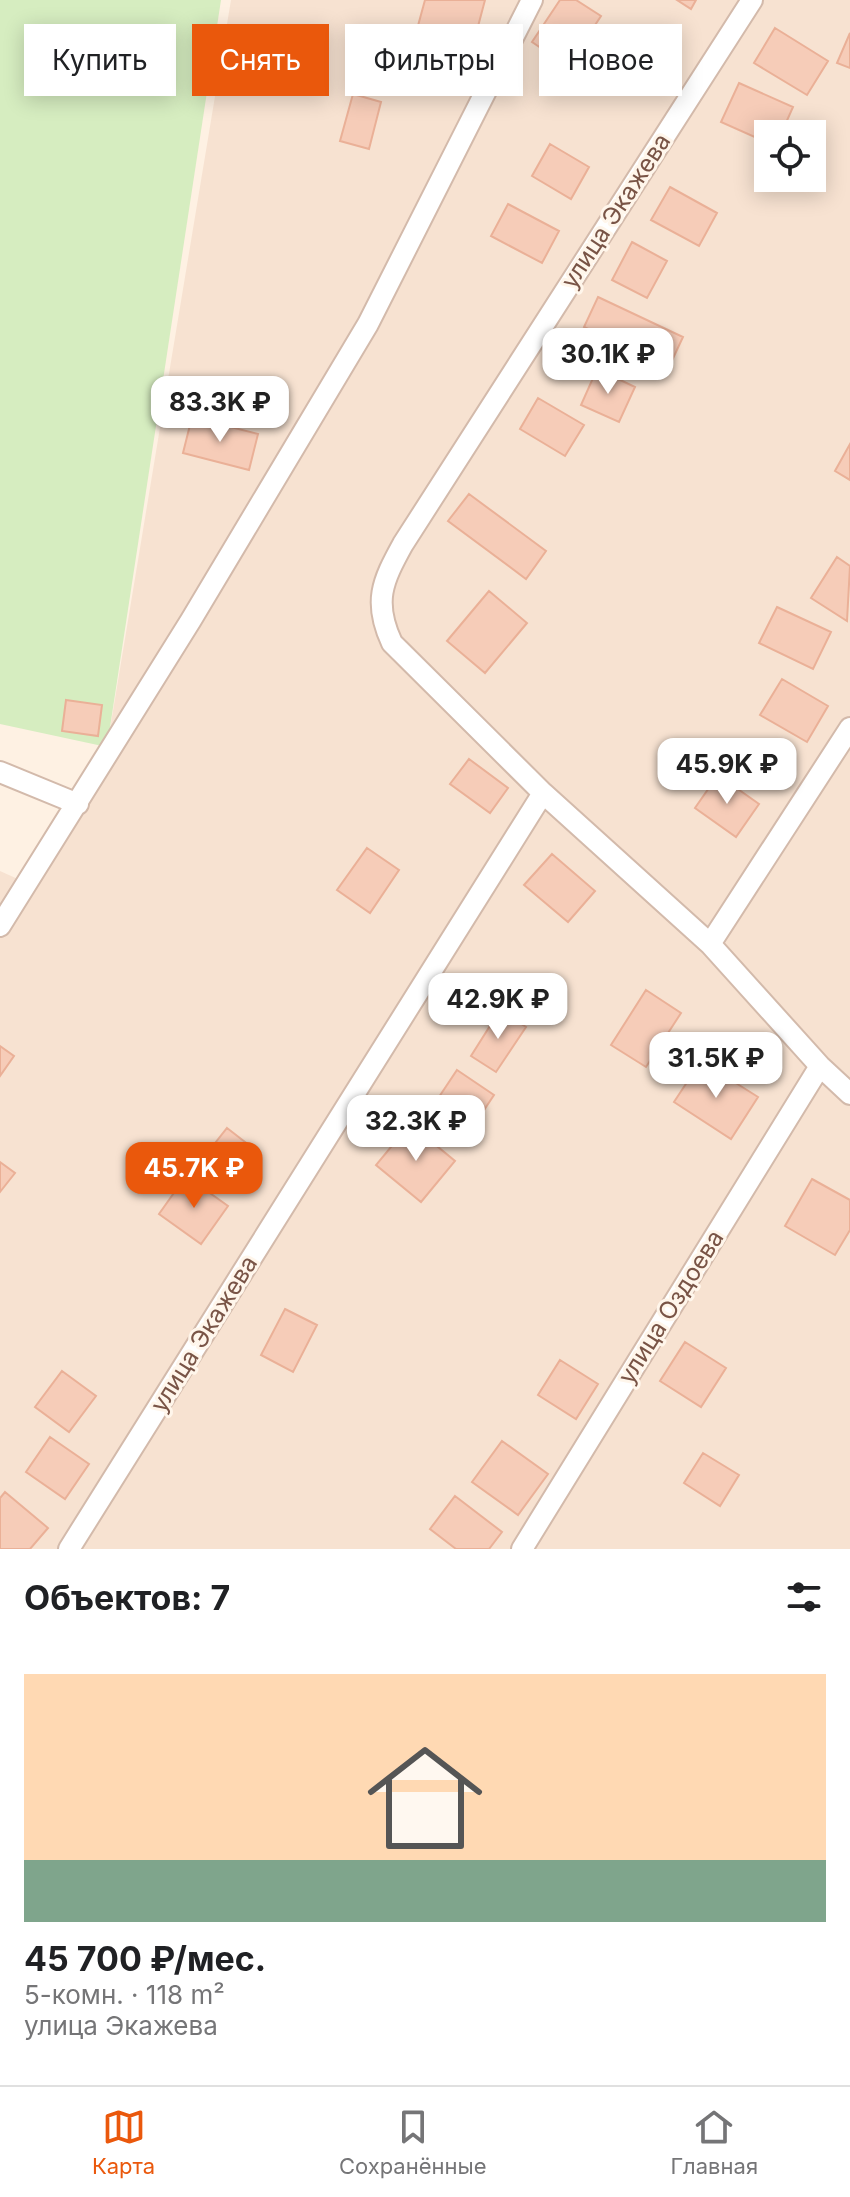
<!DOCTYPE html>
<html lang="ru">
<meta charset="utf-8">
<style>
:root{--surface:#fff;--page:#f2f2f2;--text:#202124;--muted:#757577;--line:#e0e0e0;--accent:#ea580c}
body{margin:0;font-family:Inter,sans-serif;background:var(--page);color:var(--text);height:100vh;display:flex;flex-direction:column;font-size:30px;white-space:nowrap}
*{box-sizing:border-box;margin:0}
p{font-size:26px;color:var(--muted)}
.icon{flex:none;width:44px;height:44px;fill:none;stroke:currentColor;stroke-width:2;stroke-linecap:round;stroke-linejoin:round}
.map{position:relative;height:1549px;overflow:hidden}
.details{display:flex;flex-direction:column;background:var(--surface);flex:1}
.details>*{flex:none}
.banner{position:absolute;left:24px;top:24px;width:802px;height:72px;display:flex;gap:16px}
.fabs{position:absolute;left:754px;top:120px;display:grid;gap:16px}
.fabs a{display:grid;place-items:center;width:72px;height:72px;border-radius:0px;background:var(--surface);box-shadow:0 4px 20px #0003;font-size:40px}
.price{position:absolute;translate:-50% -68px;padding:0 18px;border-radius:16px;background:#fff;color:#222;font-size:26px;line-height:52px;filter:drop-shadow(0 2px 4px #0008)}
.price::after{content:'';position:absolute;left:50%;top:48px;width:24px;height:18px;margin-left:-12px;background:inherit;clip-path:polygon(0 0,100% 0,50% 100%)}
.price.active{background:var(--accent);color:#fff}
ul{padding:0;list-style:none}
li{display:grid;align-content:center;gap:16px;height:424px;padding:0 24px}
li span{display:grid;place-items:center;height:248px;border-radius:0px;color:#555}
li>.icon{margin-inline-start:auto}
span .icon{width:144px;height:144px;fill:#fffc;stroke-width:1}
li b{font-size:34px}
h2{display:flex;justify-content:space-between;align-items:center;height:96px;padding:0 24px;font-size:34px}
.pill{padding:0 28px;border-radius:0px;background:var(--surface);box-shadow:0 4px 20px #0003;font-size:28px;line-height:72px}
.pill.active{background:var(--accent);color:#fff}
.dock{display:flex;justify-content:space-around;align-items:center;height:112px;border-top:2px solid var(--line);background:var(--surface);font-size:22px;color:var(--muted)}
.dock a{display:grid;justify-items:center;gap:4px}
.dock .active{color:var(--accent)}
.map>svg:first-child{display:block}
.residential{fill:#f7e2d1;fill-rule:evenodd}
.green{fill:#d6edc0}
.building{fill:#f6ccb8;stroke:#eab097;stroke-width:2}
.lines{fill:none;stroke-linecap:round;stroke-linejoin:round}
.minor-casing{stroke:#d3baab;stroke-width:24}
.minor{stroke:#fff;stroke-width:20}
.labels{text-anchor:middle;stroke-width:6;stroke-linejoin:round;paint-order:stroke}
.street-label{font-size:24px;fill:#795446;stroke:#fff6eb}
</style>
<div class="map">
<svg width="850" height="1549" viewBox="0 0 850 1549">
<rect width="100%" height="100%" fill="#fef1e3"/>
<path class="residential" d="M231 0H850V1549H0V871L20 880 107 747ZM768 134H812V178H768Z"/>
<path class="green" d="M0 0H221L107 747 0 724Z"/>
<path class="building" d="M425 0H485L472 49 416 33Z
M560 0H576L601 16 568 66 532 42Z
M677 0H696L691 9Z
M775 28 828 61 807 95 754 63Z
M850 33V68L837 63Z
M739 83 793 107 781 134H768V143L721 122Z
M353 94 381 102 369 149 340 141Z
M550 144 589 167 571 199 532 176Z
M670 187 717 213 699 246 651 220Z
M508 204 559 231 542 263 491 236Z
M632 242 667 261 647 298 612 280Z
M598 297 683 337 669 367 584 327Z
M597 369 635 387 619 422 581 405Z
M538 398 584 425 565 456 520 429Z
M192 417 258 434 249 470 183 453Z
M850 444V480L835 471Z
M469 494 546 551 526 579 448 521Z
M837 557 850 566 847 621 811 598Z
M489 591 527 623 485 673 447 641Z
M777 607 831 632 813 669 759 643Z
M782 679 828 706 807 742 760 715Z
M66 700 102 705 98 736 62 731Z
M469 759 508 788 490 813 450 784Z
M718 775 759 804 736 837 695 808Z
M367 848 399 870 370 913 337 890Z
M552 854 595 891 568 922 524 885Z
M646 990 681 1013 646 1067 611 1045Z
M500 1010 526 1027 496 1072 471 1056Z
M0 1046 14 1056 0 1076Z
M701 1061 758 1097 731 1139 674 1102Z
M457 1070 494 1095 476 1122 439 1097Z
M410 1124 455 1161 421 1202 376 1165Z
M227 1128 258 1152 228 1190 197 1166Z
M0 1162 15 1173 0 1192Z
M186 1176 228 1206 201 1244 159 1214Z
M812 1179 850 1200V1230L835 1255 785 1226Z
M285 1309 317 1325 293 1372 261 1355Z
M685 1342 726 1368 701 1407 660 1381Z
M560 1360 598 1384 576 1419 538 1395Z
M62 1371 96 1396 69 1432 35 1407Z
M50 1437 89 1464 65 1499 26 1472Z
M502 1441 548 1474 518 1515 472 1482Z
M703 1453 739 1475 720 1506 684 1483Z
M5 1492 48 1528 30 1549H0V1498Z
M455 1496 502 1532 489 1549H456L430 1529Z"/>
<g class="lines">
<defs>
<path id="minor" d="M752 0 403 544C382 582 373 602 392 643L543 793 710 944 820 1066 850 1094
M0 772 78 804
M0 926 191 620 368 324 532 0
M710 944 850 728
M69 1549 543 793
M522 1549 820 1066"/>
</defs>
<use href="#minor" class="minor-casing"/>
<use href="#minor" class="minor"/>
</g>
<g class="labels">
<g class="street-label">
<text transform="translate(616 211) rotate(-57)" y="8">улица Экажева</text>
<text transform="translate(671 1307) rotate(-58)" y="8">улица Оздоева</text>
<text transform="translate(204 1334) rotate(-58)" y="8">улица Экажева</text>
</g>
</g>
</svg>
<div class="fabs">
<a><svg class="icon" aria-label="locate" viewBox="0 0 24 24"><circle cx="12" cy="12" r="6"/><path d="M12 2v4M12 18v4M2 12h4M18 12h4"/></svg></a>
</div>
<b class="price" style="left:608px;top:396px">30.1K ₽</b>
<b class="price" style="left:220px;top:444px">83.3K ₽</b>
<b class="price" style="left:727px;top:806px">45.9K ₽</b>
<b class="price" style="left:498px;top:1041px">42.9K ₽</b>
<b class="price" style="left:716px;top:1100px">31.5K ₽</b>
<b class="price" style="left:416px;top:1163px">32.3K ₽</b>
<b class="price active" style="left:194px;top:1210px">45.7K ₽</b>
<div class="banner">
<a class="pill">Купить</a>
<a class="pill active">Снять</a>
<a class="pill">Фильтры</a>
<a class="pill">Новое</a>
</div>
</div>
<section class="details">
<h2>Объектов: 7<svg class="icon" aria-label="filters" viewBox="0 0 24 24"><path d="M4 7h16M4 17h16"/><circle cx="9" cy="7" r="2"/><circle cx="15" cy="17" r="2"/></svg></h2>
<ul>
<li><span style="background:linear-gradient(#ffd9b3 75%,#7fa58c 0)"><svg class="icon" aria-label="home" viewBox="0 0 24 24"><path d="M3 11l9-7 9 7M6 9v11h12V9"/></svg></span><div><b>45 700 ₽/мес.</b><p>5-комн. · 118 m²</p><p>улица Экажева</p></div></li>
</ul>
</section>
<nav class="dock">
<a class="active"><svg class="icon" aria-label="map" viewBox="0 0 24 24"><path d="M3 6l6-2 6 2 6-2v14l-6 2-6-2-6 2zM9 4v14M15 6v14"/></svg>Карта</a>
<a><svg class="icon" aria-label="saved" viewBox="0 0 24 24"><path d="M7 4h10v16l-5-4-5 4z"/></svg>Сохранённые</a>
<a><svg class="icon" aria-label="home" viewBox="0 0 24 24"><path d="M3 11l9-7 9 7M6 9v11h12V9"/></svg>Главная</a>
</nav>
